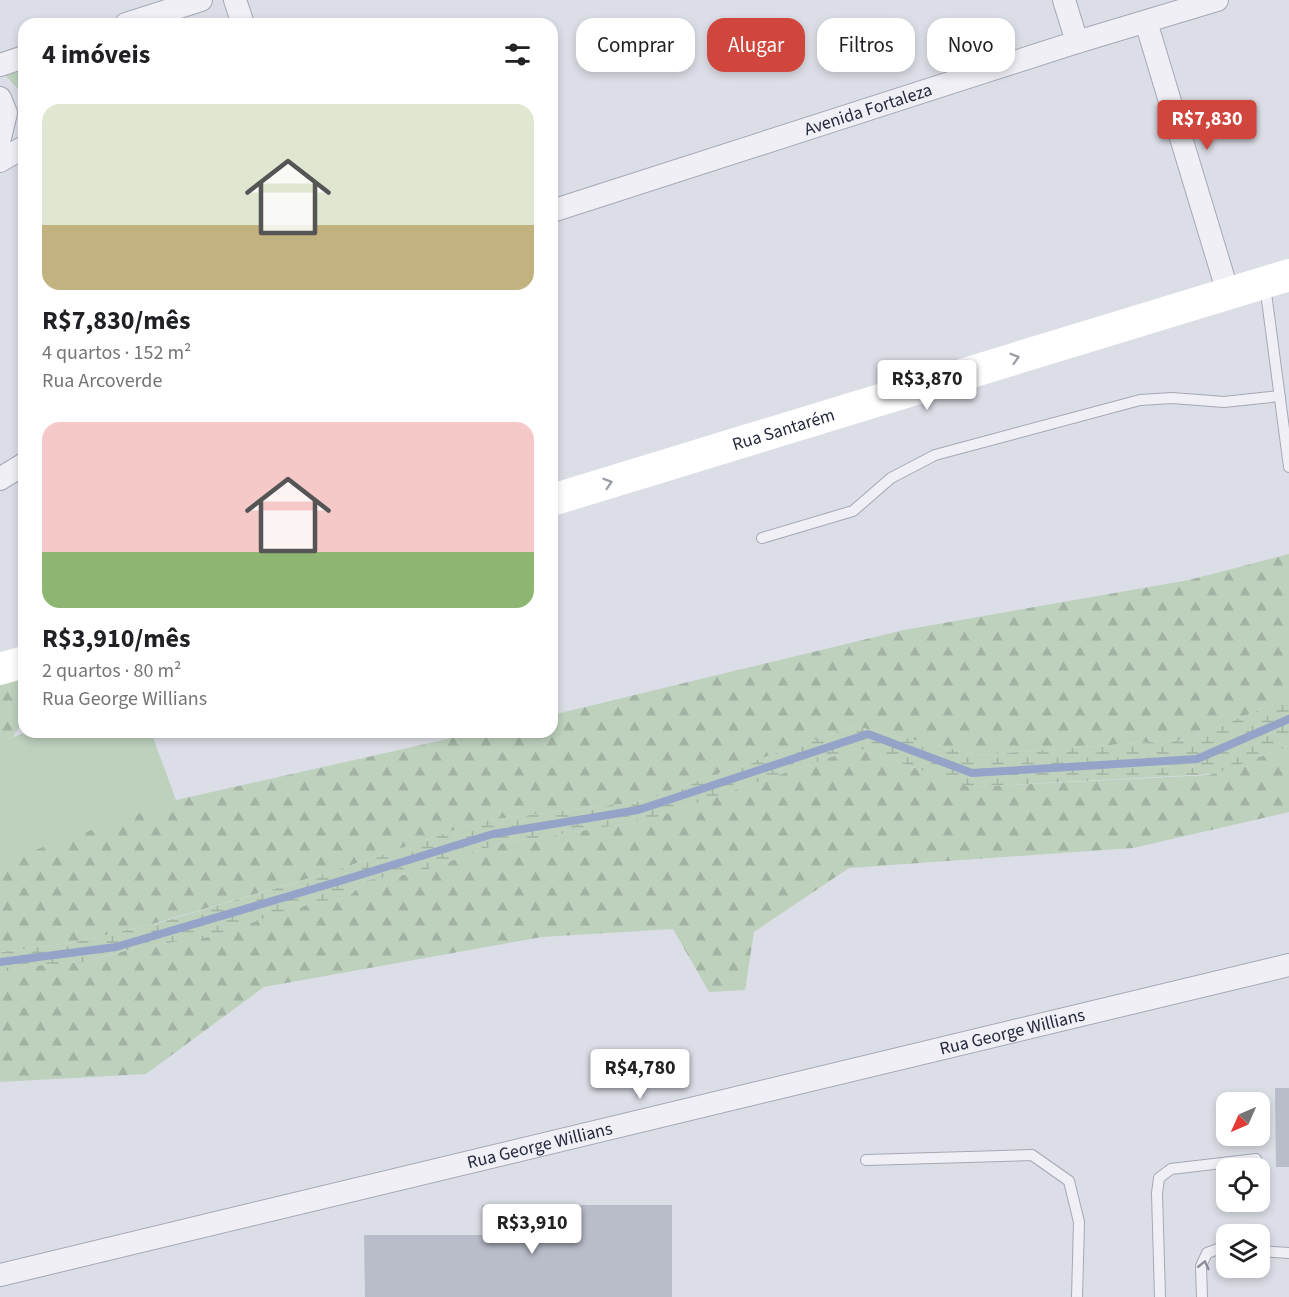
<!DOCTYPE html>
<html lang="pt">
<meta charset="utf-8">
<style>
:root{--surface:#fff;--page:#f6f6f6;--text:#202124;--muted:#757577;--accent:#d1463c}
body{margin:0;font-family:"Source Sans 3",sans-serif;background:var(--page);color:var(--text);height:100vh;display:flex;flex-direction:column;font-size:22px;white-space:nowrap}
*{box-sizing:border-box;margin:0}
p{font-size:20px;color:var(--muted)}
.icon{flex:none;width:33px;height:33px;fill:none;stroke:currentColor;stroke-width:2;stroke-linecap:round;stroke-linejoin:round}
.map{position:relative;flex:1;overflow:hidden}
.sheet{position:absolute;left:18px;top:18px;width:540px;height:720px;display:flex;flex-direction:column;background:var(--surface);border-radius:18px;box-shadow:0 3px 9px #0003}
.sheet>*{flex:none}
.hud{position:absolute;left:576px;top:18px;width:570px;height:54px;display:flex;gap:12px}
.needle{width:39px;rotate:225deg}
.tools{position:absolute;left:1216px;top:1092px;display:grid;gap:12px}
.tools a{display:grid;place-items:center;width:54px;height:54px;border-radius:12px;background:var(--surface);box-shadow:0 3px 9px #0003;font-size:30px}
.price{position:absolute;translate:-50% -51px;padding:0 14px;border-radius:6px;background:#fff;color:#222;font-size:20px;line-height:39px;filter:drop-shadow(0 2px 3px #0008)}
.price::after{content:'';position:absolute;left:50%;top:36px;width:18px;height:14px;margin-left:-9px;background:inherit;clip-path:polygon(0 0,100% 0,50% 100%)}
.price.selected{background:var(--accent);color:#fff}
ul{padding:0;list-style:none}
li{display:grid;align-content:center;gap:12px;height:318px;padding:0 24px}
li span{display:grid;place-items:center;height:186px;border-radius:18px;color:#555}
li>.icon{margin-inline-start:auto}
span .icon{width:108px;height:108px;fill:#fffc;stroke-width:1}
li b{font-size:26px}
h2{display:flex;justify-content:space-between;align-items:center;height:72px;padding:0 24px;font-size:26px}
.chip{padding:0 21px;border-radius:18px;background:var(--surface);box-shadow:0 3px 9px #0003;font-size:21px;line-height:54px}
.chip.selected{background:var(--accent);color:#fff}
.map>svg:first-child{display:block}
.grass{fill:#bdd1bd}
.forest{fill:url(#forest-firs)}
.wetland{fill:url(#wetland-marsh)}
.park{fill:url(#park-tufts)}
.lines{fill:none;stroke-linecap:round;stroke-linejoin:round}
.stream{stroke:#95a3c8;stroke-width:8}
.building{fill:#b9bcc9}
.lane-casing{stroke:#a5a8b4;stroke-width:12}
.street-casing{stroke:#a5a8b4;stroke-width:24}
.lane{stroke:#efeff5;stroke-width:10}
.street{stroke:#efeff5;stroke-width:22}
.secondary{stroke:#fff;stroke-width:32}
.oneway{stroke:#9d9fa8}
.oneway2{stroke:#8a8c99}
.labels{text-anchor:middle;stroke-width:6;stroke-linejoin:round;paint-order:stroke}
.street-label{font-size:18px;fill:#25293d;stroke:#ebedf4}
</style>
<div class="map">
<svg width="1289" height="1297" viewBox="0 0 1289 1297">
<defs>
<pattern id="forest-firs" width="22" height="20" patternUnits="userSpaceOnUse" patternTransform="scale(1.5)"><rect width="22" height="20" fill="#bdd1bd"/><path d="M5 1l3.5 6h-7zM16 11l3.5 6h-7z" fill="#a2b3a3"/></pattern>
<pattern id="wetland-marsh" width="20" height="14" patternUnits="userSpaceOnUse" patternTransform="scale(1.5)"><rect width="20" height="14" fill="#bdd1bd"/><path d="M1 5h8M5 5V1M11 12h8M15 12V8" fill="none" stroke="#a2b3a3"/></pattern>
<pattern id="park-tufts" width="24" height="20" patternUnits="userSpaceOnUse" patternTransform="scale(1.5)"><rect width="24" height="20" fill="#bdd1bd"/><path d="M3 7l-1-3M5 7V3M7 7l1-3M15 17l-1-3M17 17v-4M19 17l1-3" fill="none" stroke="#a2b3a3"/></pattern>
</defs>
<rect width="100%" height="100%" fill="#dcdee7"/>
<path class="grass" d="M27 732H151L176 800 4 862 0 852V742Z"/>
<path class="forest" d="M1289 554V694L1279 702 1188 739 979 755 854 726 637 802 481 821 331 872 149 925 71 943 0 952V852L4 861 176 800 479 732H552V715L904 630 1189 580Z
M24 674V719L13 737 0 742V682Z
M1289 746V812L1133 848 849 868 754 932 745 990 709 992 673 929 542 937 264 987 146 1074 0 1082V973L29 966 85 962 139 947 204 938 313 903 348 897 367 880 417 873 498 844 648 820 857 748 970 787 1209 775Z"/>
<path class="wetland" d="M1289 692V746L1214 774 970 787 857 748 648 820 498 844 417 873 367 880 348 897 313 903 204 938 139 947 85 962 29 966 0 973V952L71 943 158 923 331 872 481 821 637 802 854 726 979 755 1188 739 1279 702Z"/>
<path class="park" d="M24 64V114L20 116 19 90 1 71Z"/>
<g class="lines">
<path class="stream" d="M0 962 116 947 350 878 493 834 638 810 868 734 972 773 1197 759 1289 719"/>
</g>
<path class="building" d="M1275 1088H1289V1167H1276Z
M482 1205H672V1297H365L364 1235H483Z"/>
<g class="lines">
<defs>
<path id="lane" d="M1265 285 1289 467
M762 538 853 511 891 478 935 455 1140 400 1172 398 1224 402 1280 396
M866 1160 1032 1155 1069 1181 1079 1222 1077 1297
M1260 1251 1289 1253
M1160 1297 1157 1193 1159 1178 1171 1169 1256 1159
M1202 1297 1201 1266 1207 1253 1218 1249 1227 1250"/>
<g id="street">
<path d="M235 0 243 24"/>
<path d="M1064 0 1077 42"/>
<path d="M1146 22 1228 293"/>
<path d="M126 24 201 0"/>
<path d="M0 65 24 57"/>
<path d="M0 98 6 113 0 138"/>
<path d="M0 161 24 147"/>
<path id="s1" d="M552 211 1077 42 1217 0"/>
<path d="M0 479 24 464"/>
<path id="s2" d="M0 1275 1289 965"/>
</g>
</defs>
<use href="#lane" class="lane-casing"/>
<use href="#street" class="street-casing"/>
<use href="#lane" class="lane"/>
<use href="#street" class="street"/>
<g class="secondary">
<path id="s3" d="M552 500 1289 275"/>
<path d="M0 669 24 662"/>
</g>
</g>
<defs><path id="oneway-chevron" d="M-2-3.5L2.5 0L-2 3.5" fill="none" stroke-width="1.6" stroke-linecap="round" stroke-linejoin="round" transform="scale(1.5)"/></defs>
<g class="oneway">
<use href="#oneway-chevron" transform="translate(1015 358) rotate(-17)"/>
<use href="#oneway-chevron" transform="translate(608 483) rotate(-17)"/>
</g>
<use class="oneway2" href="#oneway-chevron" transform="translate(1204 1265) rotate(-77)"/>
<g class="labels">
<g class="street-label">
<text dy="6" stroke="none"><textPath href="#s1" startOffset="332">Avenida Fortaleza</textPath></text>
<text dy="6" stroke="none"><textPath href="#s3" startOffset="242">Rua Santarém</textPath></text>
<text dy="6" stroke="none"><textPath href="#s2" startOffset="1041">Rua George Willians</textPath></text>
<text dy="6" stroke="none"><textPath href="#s2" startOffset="555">Rua George Willians</textPath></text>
</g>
</g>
</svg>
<div class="tools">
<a><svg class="needle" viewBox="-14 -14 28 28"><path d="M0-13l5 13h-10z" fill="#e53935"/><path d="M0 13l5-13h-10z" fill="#757577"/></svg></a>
<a><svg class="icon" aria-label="locate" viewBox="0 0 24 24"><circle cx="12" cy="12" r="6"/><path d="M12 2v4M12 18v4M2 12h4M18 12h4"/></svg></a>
<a><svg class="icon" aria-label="layers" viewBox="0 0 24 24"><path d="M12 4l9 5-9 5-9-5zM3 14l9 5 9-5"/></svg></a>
</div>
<b class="price selected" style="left:1207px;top:151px">R$7,830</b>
<b class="price" style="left:927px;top:411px">R$3,870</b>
<b class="price" style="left:640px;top:1100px">R$4,780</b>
<b class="price" style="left:532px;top:1255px">R$3,910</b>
<div class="hud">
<a class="chip">Comprar</a>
<a class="chip selected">Alugar</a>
<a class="chip">Filtros</a>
<a class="chip">Novo</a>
</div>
<section class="sheet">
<h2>4 imóveis<svg class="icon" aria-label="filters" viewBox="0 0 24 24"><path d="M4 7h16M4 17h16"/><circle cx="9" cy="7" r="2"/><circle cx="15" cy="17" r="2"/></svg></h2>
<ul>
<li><span style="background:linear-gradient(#dfe7d0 65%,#c2b280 0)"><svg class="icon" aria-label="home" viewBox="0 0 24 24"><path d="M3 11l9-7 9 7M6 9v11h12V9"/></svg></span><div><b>R$7,830/mês</b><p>4 quartos · 152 m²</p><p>Rua Arcoverde</p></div></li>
<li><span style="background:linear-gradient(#f6c9c9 70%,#8fb573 0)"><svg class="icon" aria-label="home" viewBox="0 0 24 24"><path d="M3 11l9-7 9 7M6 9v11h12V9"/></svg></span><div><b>R$3,910/mês</b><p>2 quartos · 80 m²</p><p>Rua George Willians</p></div></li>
</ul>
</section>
</div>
